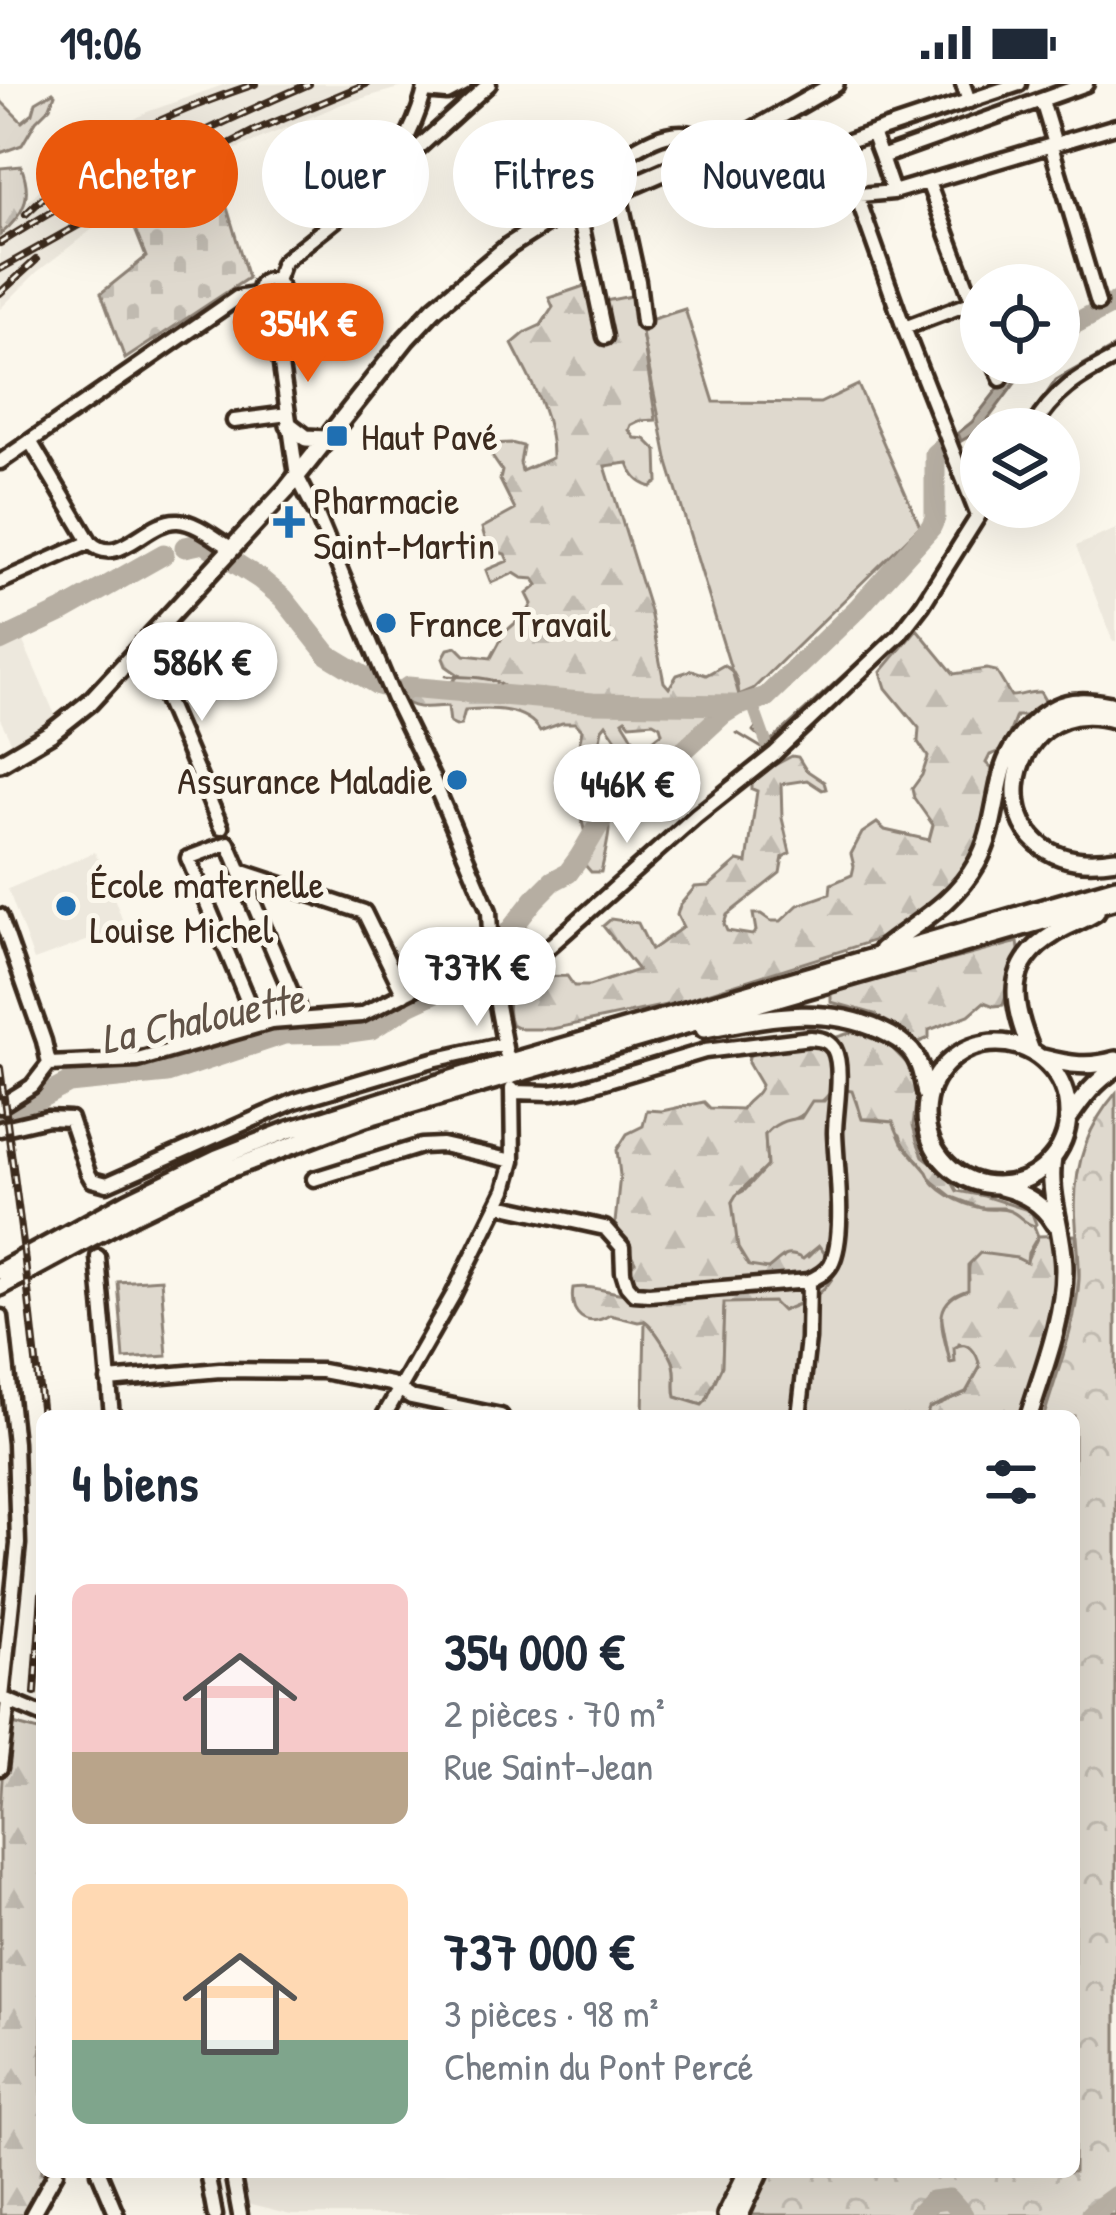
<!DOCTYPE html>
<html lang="fr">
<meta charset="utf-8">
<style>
:root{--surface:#fff;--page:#f2f2f3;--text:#1f2937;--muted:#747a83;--accent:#ea580c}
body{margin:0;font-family:"Patrick Hand",sans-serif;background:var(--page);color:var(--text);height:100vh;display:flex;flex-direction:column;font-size:45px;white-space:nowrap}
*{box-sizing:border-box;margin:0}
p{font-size:39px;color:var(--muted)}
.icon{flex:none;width:66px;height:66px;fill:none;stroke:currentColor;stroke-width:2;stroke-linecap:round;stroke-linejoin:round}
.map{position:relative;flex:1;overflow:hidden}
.drawer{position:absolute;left:36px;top:1326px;width:1044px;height:768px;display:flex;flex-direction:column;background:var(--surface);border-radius:18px;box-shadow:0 12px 48px #0002}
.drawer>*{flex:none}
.hud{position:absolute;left:36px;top:36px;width:1044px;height:108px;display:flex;gap:24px}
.fabs{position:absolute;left:960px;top:180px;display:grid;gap:24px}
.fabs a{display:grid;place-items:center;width:120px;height:120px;border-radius:50%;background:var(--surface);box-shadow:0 12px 48px #0002;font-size:60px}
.price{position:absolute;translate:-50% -102px;padding:0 27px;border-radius:42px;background:#fff;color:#222;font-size:39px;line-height:78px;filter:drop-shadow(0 3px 6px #0008)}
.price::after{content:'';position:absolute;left:50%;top:72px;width:36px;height:27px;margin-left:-18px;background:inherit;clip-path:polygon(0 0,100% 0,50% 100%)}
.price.current{background:var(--accent);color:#fff}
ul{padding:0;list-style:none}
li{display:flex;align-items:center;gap:36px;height:300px;padding:0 36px}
li span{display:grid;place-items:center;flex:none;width:336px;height:240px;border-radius:18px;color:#555}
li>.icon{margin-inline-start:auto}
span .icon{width:144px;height:144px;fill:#fffc;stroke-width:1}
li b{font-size:51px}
h2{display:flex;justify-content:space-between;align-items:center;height:144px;padding:0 36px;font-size:51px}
.chip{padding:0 42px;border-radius:54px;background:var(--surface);box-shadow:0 12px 48px #0002;font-size:42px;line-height:108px}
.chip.current{background:var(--accent);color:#fff}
.status{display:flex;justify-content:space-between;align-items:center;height:84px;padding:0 60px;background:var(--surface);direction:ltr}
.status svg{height:33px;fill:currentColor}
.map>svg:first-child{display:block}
.built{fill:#ede8dd}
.forest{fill:url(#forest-firs);stroke:#8d8276;stroke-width:3}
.cemetery{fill:url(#cemetery-stones);stroke:#8d8276;stroke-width:3}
.park{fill:url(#park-crowns);stroke:#8d8276;stroke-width:3}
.garden{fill:#dfd9ce;stroke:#8d8276;stroke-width:3}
.water{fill:#b6aea2;stroke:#85796d;stroke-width:3}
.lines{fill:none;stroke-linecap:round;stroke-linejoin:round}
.stream{stroke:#85796d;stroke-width:3}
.canal{stroke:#b6aea2;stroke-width:12}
.river{stroke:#b6aea2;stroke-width:21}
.minor-casing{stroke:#3b2a1e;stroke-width:21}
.major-casing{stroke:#3b2a1e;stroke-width:24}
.minor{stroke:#fbf7ec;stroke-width:12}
.major{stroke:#fbf7ec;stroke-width:15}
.rail-casing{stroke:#3b2a1e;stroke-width:8}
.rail{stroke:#fbf7ec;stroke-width:3;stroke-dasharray:9;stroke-linecap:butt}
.poi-dot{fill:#1f6fb2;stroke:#fbf7ec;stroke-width:4.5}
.labels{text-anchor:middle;stroke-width:10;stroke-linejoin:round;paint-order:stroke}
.poi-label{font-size:39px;fill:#3b2a1e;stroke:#fbf7ec;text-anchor:start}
.water-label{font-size:42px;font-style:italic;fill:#605246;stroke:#fbf7ec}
</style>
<div class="status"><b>19:06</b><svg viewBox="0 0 49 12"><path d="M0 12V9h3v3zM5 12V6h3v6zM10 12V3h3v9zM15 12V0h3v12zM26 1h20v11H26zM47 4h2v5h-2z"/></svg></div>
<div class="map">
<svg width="1116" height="2131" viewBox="0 0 1116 2131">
<defs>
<pattern id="forest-firs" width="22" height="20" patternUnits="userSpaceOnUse" patternTransform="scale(3)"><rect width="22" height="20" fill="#dfd9ce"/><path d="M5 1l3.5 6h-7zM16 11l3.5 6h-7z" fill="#c0bab0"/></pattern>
<pattern id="cemetery-stones" width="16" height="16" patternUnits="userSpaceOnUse" patternTransform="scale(3)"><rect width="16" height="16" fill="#dfd9ce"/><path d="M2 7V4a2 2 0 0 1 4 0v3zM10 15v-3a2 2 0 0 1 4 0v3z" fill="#c0bab0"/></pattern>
<pattern id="park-crowns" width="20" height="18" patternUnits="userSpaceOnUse" patternTransform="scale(3)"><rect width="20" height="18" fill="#dfd9ce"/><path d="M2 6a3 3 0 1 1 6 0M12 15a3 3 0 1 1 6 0" fill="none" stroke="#c0bab0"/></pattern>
</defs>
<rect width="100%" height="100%" fill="#fbf7ec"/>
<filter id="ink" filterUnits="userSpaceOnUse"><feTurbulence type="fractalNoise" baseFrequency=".00833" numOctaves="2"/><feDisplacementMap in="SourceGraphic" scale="24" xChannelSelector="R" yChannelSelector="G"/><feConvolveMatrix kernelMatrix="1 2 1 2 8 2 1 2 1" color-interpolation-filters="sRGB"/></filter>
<g filter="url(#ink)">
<path class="built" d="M226 0H413L342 20 205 78 125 120 37 188 0 225V146L53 92 109 50 147 28Z
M1116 445V557L1113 558 1076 462Z
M21 553 56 633 13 661 0 635V561Z
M95 768 97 774H99L125 843 34 876 8 805Z
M240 2088H739L718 2131H291L247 2120Z"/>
<path class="forest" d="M53 8 55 10 50 23 36 37 22 61 0 69V16L22 38 33 29 36 18Z
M21 82C33 112 25 130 0 151V84Z
M590 200 595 219 636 211 656 336 639 337 631 341 629 346 635 354 645 355 657 367 658 398 651 403C637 398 633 392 628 379L605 382 650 527 664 598 669 604 677 591 692 586 706 591 724 581 732 587 739 611 705 636 696 660 680 682 672 684 663 672 646 687 638 707 630 708 618 692C621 685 652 656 662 649L660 642 653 638 630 640 626 635 623 637C630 649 642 662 631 674H625L623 665 606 640 602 645 596 676 590 677 581 694 562 704 558 701 571 690V677L582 674 578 666 582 646 575 639H562L540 647C526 623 490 624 465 626L461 641 456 642 450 639 448 622C431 623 413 627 400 614L401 607C423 604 444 609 459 591L446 582 443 574 448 565 457 563 465 571 491 574 505 548 527 529 532 520 527 510 538 501 534 495 522 494 514 489 491 499 486 486 508 477 505 470 488 465 482 444 515 426 500 396 502 387 487 365 490 360 511 359 523 362 520 379 522 387 552 374C553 333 530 296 512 260L526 248 541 241 553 223 549 214Z
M917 545 954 590 987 585 996 587 1011 612C1022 612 1029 607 1040 608L1050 625 1037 632H1016L1003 666 990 671 986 679 994 687 1001 712 959 803 901 848 676 919 552 945H522L511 940C498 898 535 892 567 892L574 902H589L638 886 603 842 611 835 638 839 651 866 683 843 677 831 680 821 695 803 709 802 738 777 747 779 757 707 752 705V699L773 682 792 672 798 673 806 686 824 698 826 705 822 706 807 696 781 700 782 734 790 769 783 773 780 789 727 831 724 840 727 847 752 851 756 847 753 830H761L771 837H781L798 821 830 810 831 800 852 791 854 782 851 770 862 749 877 739 885 746 929 756 933 741 914 714 912 705 922 691 928 673 918 658 919 644 886 604 881 588Z
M591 704 600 706 603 711C604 722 609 734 609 745 609 753 603 780 601 788H591L585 781C591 754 581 743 578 718Z
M1018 858 1020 873 1003 921 994 922 984 918 969 931 929 946V954L914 960 875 930 831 918V910L843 902 930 877 940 879Z
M855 948 889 961 916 989 918 1006 913 1041 917 1057 923 1072 948 1091 957 1107 984 1112 1031 1127 1036 1140 1034 1142 1024 1139 1003 1124H981L952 1113 928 1094C925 1077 904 1069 900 1051L877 1035H862L857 1017 829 1010C812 1031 787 1035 765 1051L767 1082C756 1094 739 1105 732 1118L736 1136 783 1174 786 1170 808 1173 819 1162 824 1165 825 1177 835 1190C824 1211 803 1218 782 1227L777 1223 724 1225 722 1282 706 1317 702 1321 676 1313C673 1302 677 1293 674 1281 672 1272 653 1242 645 1237L638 1238 610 1231C586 1245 569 1231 573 1204 596 1200 615 1212 638 1211 639 1201 628 1195 628 1184L635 1178 615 1139 620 1091 617 1066 627 1050 643 1042 647 1026 662 1027 704 1018 710 1024 742 1025C747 1015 758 1013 761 1001L748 979 749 972C775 957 790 962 817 959 829 957 842 950 855 948Z
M1076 1151 1079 1194 1077 1209 1044 1332H926L929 1324 966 1308 980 1283C976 1271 973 1261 959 1260L955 1279H950L941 1231 946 1218 969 1196C968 1182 968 1177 980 1168L1017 1174 1026 1178 1038 1152Z
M6 1638 42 1648V2088H60L29 2131H0V1724Z"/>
<path class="cemetery" d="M205 78 217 90 248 194 125 275 101 209 146 173 125 120Z"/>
<path class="park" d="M1116 1009V2131H749L771 2088H1074V1332H1044C1057 1288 1076 1241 1079 1196 1080 1177 1077 1158 1076 1139 1072 1091 1084 1046 1116 1009Z"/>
<path class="garden" d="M685 225 714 318 820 319 858 301 920 442 753 605 739 611 737 596 731 585 668 379 640 239Z
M834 1004 852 1007 862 1035 893 1038 902 1059 927 1088C933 1107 962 1120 981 1124 992 1127 999 1123 1010 1127 1020 1131 1022 1138 1034 1142L1038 1152 1028 1169 1027 1179 1017 1174 980 1169 968 1181V1206C928 1218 944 1248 950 1279L955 1278 954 1264C969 1254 977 1269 980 1283L966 1308 929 1324 926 1332H643L645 1237C653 1242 672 1272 674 1281 677 1292 673 1302 676 1313L702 1321 706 1317 722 1282 724 1219 773 1218 782 1227C804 1218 825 1212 835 1189L833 1184 826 1181V1171L819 1162 803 1175C785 1165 783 1174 768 1185L749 1182 738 1164 732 1118 736 1111 745 1106 767 1082 765 1051C774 1039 787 1035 801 1034L812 1017H824Z
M161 1195 167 1272 124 1275 118 1198Z"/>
<path class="water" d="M1018 279H1030L980 346 961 357 958 349 972 338Z"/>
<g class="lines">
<path class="stream" d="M1022 345 1056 296 1116 262
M446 592C475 594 495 589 516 613
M752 619 760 639 753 647 767 660
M737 649 762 664 767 661 900 539 966 435"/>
<path class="canal" d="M752 619 767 661"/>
<path class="river" d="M1059 248 1116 218
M185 463 204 459 260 495 283 514 328 571 378 601 403 608 408 603 593 619 735 621
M0 557 63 527 164 470
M0 1035 69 999 167 989 284 950 343 949 371 945 409 921 456 899 484 892 497 881 509 848 534 816 553 797 568 789 579 774 614 715 671 678 723 630 736 622 766 613 858 524 931 443 935 434V370L942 364
M918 2131 932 2117 949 2115 963 2131
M1090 2131 1116 2112"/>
<defs>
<path id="minor" d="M963 0 969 17
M1019 0 872 49 881 73 1086 0
M425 7 447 9 464 0
M1042 17 1055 60
M737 56 749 79 759 87 790 98 849 112 893 108 1116 42
M1051 62 1098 219
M881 73 893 108
M391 81 416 66 489 0
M760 87 872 49
M928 98 981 240
M619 109 638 197 643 238
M857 112 904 244 978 432
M578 125 605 253
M545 139C561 113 636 58 666 51 685 46 705 50 717 65
M259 207a11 11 0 1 1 22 0a11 11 0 1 1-22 0Z
M276 197 283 178C315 151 352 126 379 95 401 71 420 32 426 0
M272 219 297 392 318 433 393 613 432 693 489 827 492 894 506 969
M904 244 973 218
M995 279 1001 295
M234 337 288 330
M1032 345C1054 308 1078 293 1116 274
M30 357 90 458C118 486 147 435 178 437 196 438 216 455 231 464
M0 378 237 214 259 210
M0 498 90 458
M131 575 155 597 162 606 221 743
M240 787 364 828 404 910
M0 832 44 957 49 980
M495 911 696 732 774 670 899 551 923 520 984 423
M250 923 188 774 228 759 297 922 298 934
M49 980 138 976 271 938 361 931 491 866
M513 1008 551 1009 578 1005 705 967 810 954C821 955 828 956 834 965 844 984 835 1027 835 1049 836 1082 846 1152 831 1180 826 1189 817 1193 809 1197L808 1255 799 1332
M0 1022 32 1002 49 980
M0 1045 47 1034 70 1035 88 1089 92 1096 107 1100 295 1017 433 976 504 960
M314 1095 421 1062 442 1061 513 1077
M499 1121 605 1144 622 1163 623 1188 627 1201 634 1209 649 1210 809 1197
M98 1173 112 1332
M1 1233 15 1359 18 1460 2 1614
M108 1296 220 1286 322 1287 391 1300 411 1313 501 1332
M384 1332 453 1211 505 1106 513 1077 512 1005
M4 1615 42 1631
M0 1684 8 1617
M99 2088 117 2131
M207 2088 215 2131
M232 2088 240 2131
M32 2131 56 2088"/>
<path id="major" d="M289 341 306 354 326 355
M1116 636C997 599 969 800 1116 775
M0 679 51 649 90 618 286 406 406 255 434 225 509 162 545 139 737 56 835 0
M882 866C917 838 954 820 977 779 993 752 994 720 1002 690 1010 657 1044 619 1079 618 1091 617 1104 620 1116 622
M704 945C765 934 821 920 880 946 891 951 903 957 911 967 921 979 923 996 926 1010
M926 1030a71 71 0 1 1 142 0a71 71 0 1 1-142 0Z
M1031 967C1012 919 1003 881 1054 850 1067 841 1083 837 1096 828
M1043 974C1070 981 1089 984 1116 976
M1069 1034C1083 1013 1095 998 1116 984
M1001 1103C1024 1109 1042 1119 1054 1139
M0 1187 128 1117 217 1074 289 1046 468 990 1116 803
M0 1203 135 1130 222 1088 365 1034 1116 816
M1029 1332C1043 1286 1064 1235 1064 1186 1064 1148 1047 1112 1053 1074
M726 2131 747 2088
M740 2131 760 2088"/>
</defs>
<use href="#minor" class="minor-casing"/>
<use href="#major" class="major-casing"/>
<use href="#minor" class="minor"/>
<use href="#major" class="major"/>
<defs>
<path id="rail" d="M26 130C99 58 160 33 255 0
M0 159C99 97 202 46 309 0
M0 185 136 109 254 47 366 0
M0 209 36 176
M0 984 23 1160 42 1332
M35 1609 42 1509"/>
</defs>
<use href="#rail" class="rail-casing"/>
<use href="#rail" class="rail"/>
</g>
</g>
<g class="poi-dot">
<rect x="325" y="340" width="24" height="24" rx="6"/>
<path d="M283 420h12v12h12v12h-12v12h-12v-12h-12v-12h12z"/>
<circle cx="386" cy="539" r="12"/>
<circle cx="457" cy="696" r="12"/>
<circle cx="66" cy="822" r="12"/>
</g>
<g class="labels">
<g class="poi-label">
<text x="361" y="366">Haut Pavé</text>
<text x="313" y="430">Pharmacie<tspan x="313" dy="45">Saint-Martin</tspan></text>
<text x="410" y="553">France Travail</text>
<text x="433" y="710" text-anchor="end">Assurance Maladie</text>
<text x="90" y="814">École maternelle<tspan x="90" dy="45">Louise Michel</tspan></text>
</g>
<g class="water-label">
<text transform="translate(202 934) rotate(-12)" y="15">La Chalouette</text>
</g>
</g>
</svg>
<div class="fabs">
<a><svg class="icon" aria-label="locate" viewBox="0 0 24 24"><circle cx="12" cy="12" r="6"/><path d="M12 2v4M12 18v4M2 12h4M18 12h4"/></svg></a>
<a><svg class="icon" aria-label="layers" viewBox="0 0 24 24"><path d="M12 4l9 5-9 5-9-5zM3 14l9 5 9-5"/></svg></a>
</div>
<b class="price current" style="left:308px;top:301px">354K €</b>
<b class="price" style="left:202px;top:640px">586K €</b>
<b class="price" style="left:627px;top:762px">446K €</b>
<b class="price" style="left:477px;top:945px">737K €</b>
<div class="hud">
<a class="chip current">Acheter</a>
<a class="chip">Louer</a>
<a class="chip">Filtres</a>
<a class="chip">Nouveau</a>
</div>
<section class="drawer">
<h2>4 biens<svg class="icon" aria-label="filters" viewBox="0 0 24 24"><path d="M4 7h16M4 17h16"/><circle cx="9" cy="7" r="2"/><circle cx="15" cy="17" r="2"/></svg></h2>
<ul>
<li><span style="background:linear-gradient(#f6c9c9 70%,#b9a48a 0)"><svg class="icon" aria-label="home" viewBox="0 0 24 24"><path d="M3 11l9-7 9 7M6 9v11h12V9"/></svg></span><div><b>354 000 €</b><p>2 pièces · 70 m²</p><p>Rue Saint-Jean</p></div></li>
<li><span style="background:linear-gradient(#ffd9b3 65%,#7fa58c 0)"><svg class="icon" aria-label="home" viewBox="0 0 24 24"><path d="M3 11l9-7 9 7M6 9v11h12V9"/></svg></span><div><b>737 000 €</b><p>3 pièces · 98 m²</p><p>Chemin du Pont Percé</p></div></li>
</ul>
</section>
</div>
